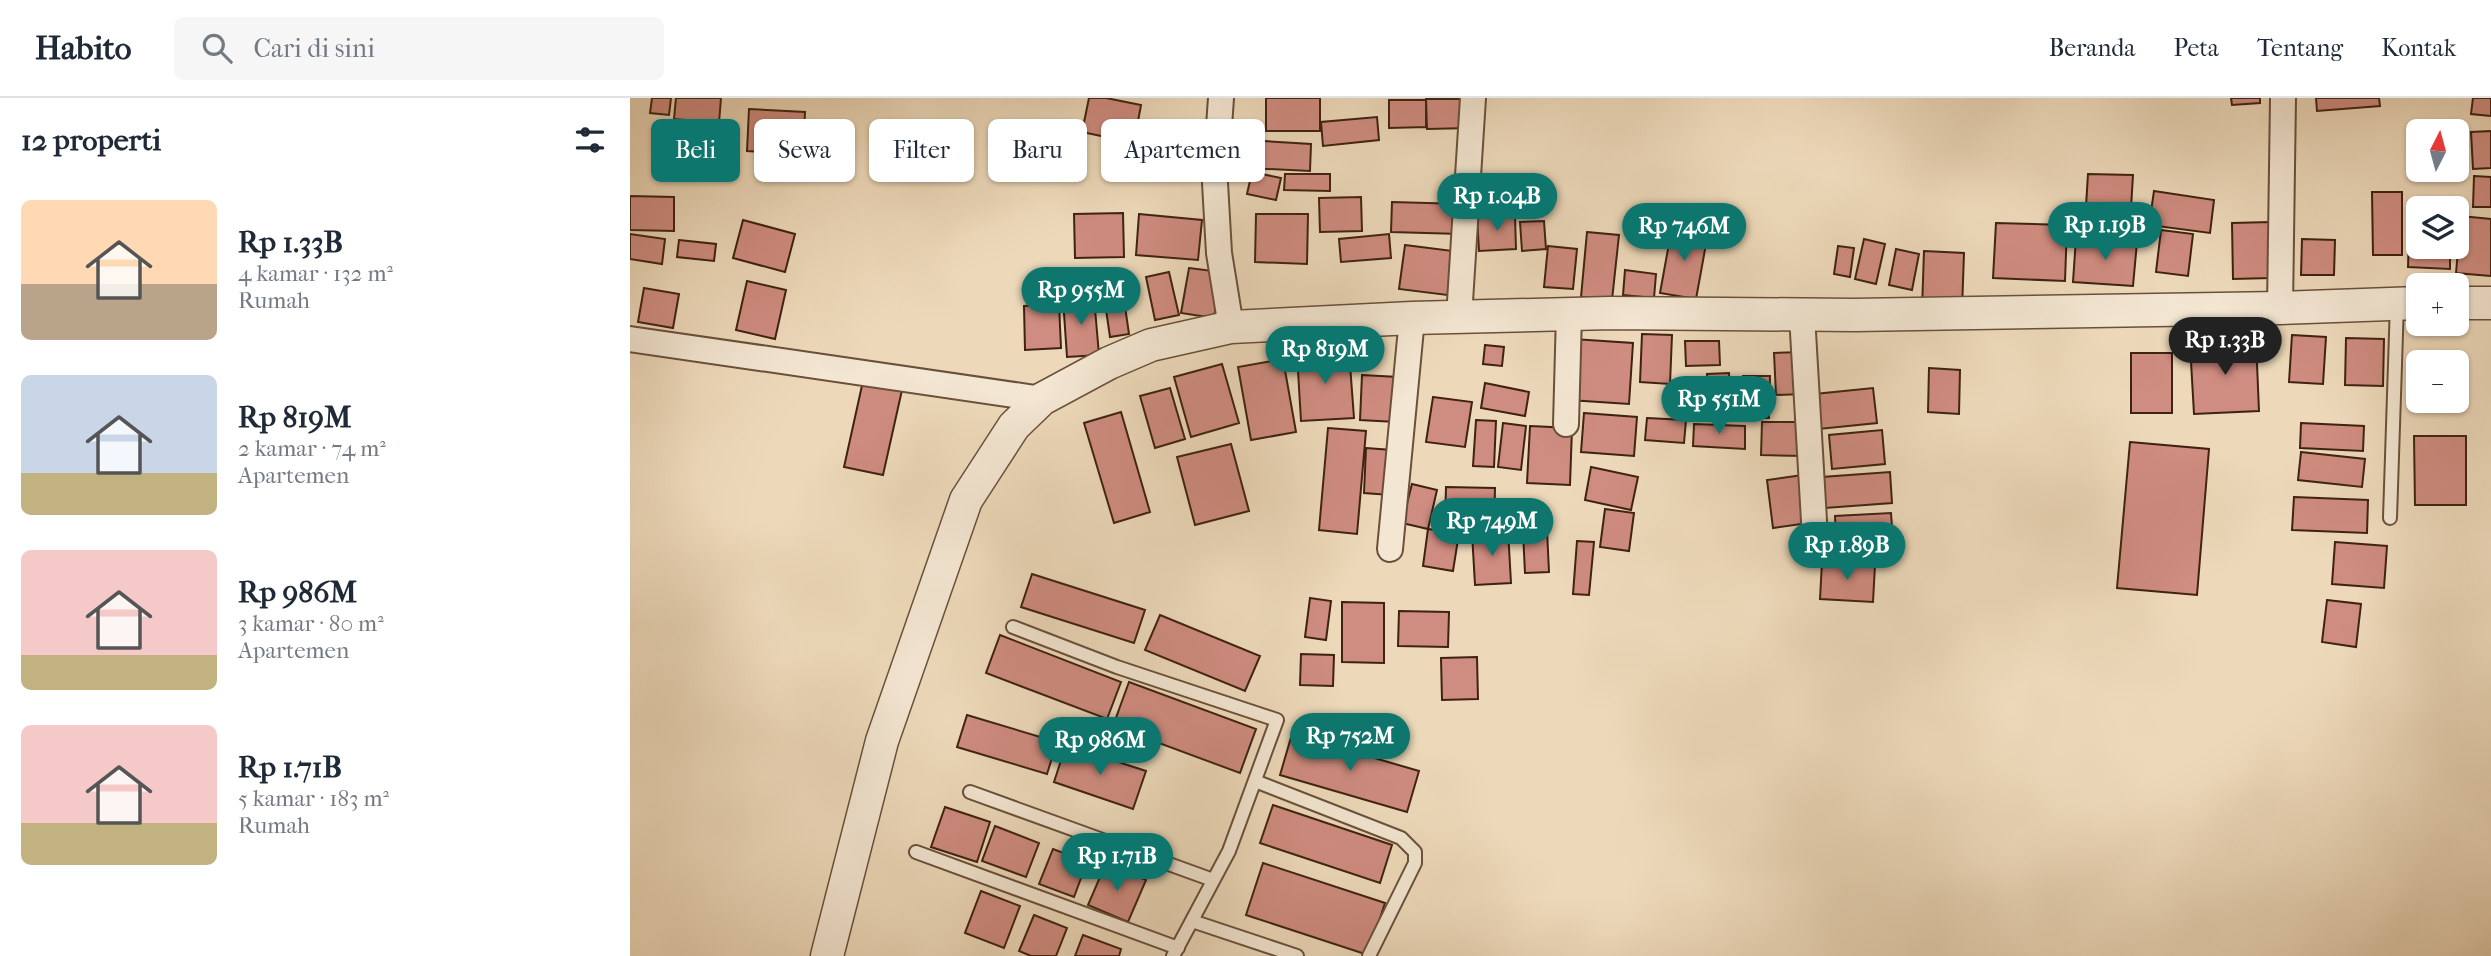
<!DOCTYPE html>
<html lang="id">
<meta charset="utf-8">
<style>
:root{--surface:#fff;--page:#f6f6f7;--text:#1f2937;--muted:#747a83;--line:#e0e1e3;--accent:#0f766e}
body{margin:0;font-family:"IM FELL French Canon",serif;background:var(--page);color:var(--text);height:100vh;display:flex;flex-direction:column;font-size:26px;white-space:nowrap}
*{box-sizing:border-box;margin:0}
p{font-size:23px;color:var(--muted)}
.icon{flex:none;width:38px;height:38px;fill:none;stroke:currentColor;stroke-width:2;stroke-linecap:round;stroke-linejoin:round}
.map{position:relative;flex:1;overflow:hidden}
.side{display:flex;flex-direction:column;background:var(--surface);width:630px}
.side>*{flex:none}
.banner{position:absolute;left:21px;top:21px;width:665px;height:63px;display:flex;gap:14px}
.needle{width:46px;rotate:6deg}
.tools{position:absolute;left:1776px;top:21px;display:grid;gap:14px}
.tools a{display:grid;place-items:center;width:63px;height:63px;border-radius:10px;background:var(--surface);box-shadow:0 2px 5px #0004;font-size:35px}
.price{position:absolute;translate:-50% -60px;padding:0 16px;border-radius:24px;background:var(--accent);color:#fff;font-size:23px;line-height:46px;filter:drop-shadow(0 2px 4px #0008)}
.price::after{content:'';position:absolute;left:50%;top:42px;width:21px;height:16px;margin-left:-10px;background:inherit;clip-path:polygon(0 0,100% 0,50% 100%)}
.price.selected{background:#222;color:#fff}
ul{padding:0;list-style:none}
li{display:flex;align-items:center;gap:21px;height:175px;padding:0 21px}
li span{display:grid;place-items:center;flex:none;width:196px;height:140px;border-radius:10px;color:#555}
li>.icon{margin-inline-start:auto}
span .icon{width:84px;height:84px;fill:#fffc;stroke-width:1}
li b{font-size:30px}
h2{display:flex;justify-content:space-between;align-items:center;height:84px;padding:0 21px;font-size:30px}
.chip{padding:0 24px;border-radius:10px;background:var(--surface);box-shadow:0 2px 5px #0004;font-size:24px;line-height:63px}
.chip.selected{background:var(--accent);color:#fff}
header{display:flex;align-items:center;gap:42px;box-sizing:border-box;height:98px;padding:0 35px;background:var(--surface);border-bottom:2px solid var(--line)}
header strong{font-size:33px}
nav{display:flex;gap:38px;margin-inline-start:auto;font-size:24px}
.search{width:490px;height:63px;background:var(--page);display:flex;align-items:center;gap:18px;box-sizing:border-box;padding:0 24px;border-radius:10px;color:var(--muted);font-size:26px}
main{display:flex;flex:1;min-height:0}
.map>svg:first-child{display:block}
.building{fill:#cf8c80;stroke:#3f2211;stroke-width:2}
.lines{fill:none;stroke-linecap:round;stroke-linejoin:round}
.service-casing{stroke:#6a503b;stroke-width:16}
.minor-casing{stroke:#6a503b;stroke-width:28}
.tertiary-casing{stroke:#6a503b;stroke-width:35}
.service{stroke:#f3e6d2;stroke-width:12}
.minor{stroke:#f3e6d2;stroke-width:24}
.tertiary{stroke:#f3e6d2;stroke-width:32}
</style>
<header>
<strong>Habito</strong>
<div class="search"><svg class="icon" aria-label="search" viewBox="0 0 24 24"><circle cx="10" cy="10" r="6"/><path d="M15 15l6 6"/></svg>Cari di sini</div>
<nav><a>Beranda</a><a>Peta</a><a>Tentang</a><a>Kontak</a></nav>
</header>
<main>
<section class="side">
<h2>12 properti<svg class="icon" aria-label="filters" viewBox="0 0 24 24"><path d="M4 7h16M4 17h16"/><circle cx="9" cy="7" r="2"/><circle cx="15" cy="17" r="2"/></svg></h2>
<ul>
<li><span style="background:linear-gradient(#ffd9b3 60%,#b9a48a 0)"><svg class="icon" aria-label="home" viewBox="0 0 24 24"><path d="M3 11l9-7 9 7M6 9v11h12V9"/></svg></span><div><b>Rp 1.33B</b><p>4 kamar · 132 m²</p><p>Rumah</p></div></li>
<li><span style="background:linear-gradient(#c9d6e8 70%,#c2b280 0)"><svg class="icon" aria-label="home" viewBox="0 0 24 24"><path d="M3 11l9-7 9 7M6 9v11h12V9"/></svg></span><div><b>Rp 819M</b><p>2 kamar · 74 m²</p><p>Apartemen</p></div></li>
<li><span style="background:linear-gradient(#f6c9c9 75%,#c2b280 0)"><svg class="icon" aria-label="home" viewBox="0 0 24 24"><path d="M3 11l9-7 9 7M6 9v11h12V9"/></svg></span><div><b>Rp 986M</b><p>3 kamar · 80 m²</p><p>Apartemen</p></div></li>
<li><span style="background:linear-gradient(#f6c9c9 70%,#c2b280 0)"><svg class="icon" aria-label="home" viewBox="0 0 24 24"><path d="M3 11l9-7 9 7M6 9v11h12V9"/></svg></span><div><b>Rp 1.71B</b><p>5 kamar · 183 m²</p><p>Rumah</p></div></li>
</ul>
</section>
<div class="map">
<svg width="1861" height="858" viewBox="0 0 1861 858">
<rect width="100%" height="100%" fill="#edd9ba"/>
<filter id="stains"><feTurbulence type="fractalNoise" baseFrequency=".00286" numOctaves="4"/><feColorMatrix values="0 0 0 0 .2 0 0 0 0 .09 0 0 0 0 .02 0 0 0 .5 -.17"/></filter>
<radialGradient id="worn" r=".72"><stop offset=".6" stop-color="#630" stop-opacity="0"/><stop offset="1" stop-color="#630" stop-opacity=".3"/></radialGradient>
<path class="building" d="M22 0H41L39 17 20 15Z
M46 0H91L89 25 44 21Z
M459 0H476L511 7 504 45 452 34Z
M636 0H690V33H636Z
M1601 0H1630V5L1602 7Z
M1686 0H1749L1750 8 1687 13Z
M1843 0H1861V18L1841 16Z
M796 1H841L840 30 797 31Z
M759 2H796V29L759 30Z
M119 11 175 14 173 56 117 53Z
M747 19 749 42 693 48 691 24Z
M1861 33V70L1843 71 1841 34Z
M618 42 681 46 680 73 617 70Z
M622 74 651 80 646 102 617 96Z
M655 76H700V93L654 92Z
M1458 76 1503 77 1501 110 1456 108Z
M863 78 909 80 908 110 861 107Z
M1844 78 1861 79V109H1843Z
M1524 93 1584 102 1580 135 1519 127Z
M1742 94H1772V157H1743Z
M0 98 44 99V133L0 132Z
M731 99 732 133 690 134 689 100Z
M762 104 832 106 831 136 761 134Z
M1780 109 1821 110H1788V149H1820V171L1778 169Z
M493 115 494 159 445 160 444 116Z
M509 116 572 122 568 162 506 157Z
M626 116H678L677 166 625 164Z
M885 118 886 151 849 153 847 119Z
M1831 118 1861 121V178L1826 175Z
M113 122 165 136 155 174 103 160Z
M914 123 916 151 892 153 890 124Z
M1640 124 1641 180 1603 181 1602 125Z
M1366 125 1437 127 1435 183 1363 180Z
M1042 129 1078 135 1066 201 1030 195Z
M1531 132 1563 136 1558 178 1526 174Z
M957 134 989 137 982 202 951 199Z
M0 136 35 141 32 166 0 161Z
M759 136 761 160 711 164 709 141Z
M1446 140 1507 144 1503 188 1443 184Z
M1234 141 1255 146 1246 186 1225 181Z
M1672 141 1705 142 1704 177H1671Z
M49 142 86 146 84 163 47 159Z
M775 147 831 154 825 198 769 191Z
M918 148 947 151 943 191 914 189Z
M1208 148 1224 150 1220 179 1204 176Z
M1266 151 1289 156 1282 192 1259 187Z
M1294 153 1334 155 1332 212 1292 211Z
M559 170 591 174 584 220 551 215Z
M995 172 1026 176 1024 200 993 197Z
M539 174 549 217 525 222 516 179Z
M491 181 499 236 480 239 472 184Z
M117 183 156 192 145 241 106 232Z
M14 190 49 196 43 230 8 224Z
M464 199 469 257 437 259 433 201Z
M429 206 431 250 395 252 394 208Z
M1012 236 1042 237 1040 286 1010 284Z
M1662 237 1696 239 1693 286 1659 284Z
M1716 240 1754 241 1753 288 1715 287Z
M943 241 1003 245 999 306 939 302Z
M1626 242 1629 313 1564 316 1560 246Z
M1055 243H1089L1090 267 1056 268Z
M855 247 874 249 872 268 853 266Z
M719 253 724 320 671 323 667 256Z
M1172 254 1173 296 1146 297 1144 255Z
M1501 255H1542V315H1501Z
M653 261 666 334 621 342 608 269Z
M592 266 609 325 561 339 544 279Z
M1299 270 1330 272 1329 316 1298 314Z
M1099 275 1101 319 1080 320 1077 276Z
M732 277 768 279 766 324 730 322Z
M1113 278H1140L1139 320H1112Z
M233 283 272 292 253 377 214 369Z
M855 285 899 294 895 318 851 310Z
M540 290 555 341 525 350 510 298Z
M1243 290 1247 325 1189 331 1185 296Z
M803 299 842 304 835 349 796 344Z
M491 314 520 414 484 425 454 325Z
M954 315 1007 319 1004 358 951 354Z
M1017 320 1056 322 1054 345 1015 342Z
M846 322 866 323 864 369 843 368Z
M1132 324H1174L1173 358 1131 357Z
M873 325 896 328 891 372 868 369Z
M1671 325 1734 328 1733 353 1670 350Z
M1064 326 1115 328V351L1063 348Z
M900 328 942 330 940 387 897 385Z
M698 330 736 333 727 436 689 432Z
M1252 332 1255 366 1202 371 1199 337Z
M1784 338H1836V407H1785Z
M1500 344 1579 351 1567 497 1487 490Z
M601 346 619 413 565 427 547 359Z
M736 350 762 352 760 397 734 395Z
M1671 354 1735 361 1732 389 1668 382Z
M961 369 1008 379 1001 412 955 402Z
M1260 374 1262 405 1195 410 1192 379Z
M1173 377 1179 425 1143 430 1137 382Z
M782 386 807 392 798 431 772 425Z
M816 389 865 390 864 429 815 428Z
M1664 399 1738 402 1737 435 1662 432Z
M975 411 1004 415 999 453 970 449Z
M1261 415 1264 457 1207 460 1205 418Z
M798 431 829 435 823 473 793 468Z
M878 432 881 485 845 487 842 435Z
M917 432 919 474 895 475 893 434Z
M947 443 964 444 959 497 943 496Z
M1705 444 1757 448 1754 490 1702 486Z
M1192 464 1245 467 1243 504 1190 501Z
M402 476 515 512 504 545 391 509Z
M680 500 701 503 696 542 675 539Z
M1697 502 1731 506 1726 549 1692 544Z
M712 504 754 505V565L712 564Z
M769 513 819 514 818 549 768 548Z
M530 517 630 558 615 593 515 552Z
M370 537 491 584 477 621 356 575Z
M671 556 704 557 703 588 670 587Z
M847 559 848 601 812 602 811 560Z
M499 584 626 631 610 675 483 628Z
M337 617 427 644 417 676 327 649Z
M662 636 789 673 777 714 650 677Z
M436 647 516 673 503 711 424 684Z
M643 707 762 747 750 785 630 745Z
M315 709 360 724 347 764 301 749Z
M365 728 409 745 396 779 352 763Z
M423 751 457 764 444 799 409 786Z
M476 765 516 782 498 824 458 807Z
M633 765 755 805 738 857 616 817Z
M351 793 390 808 374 850 335 835Z
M404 817 437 830 426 858H401L389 853Z
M453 837 491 851 489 858H445Z"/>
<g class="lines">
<defs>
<path id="service" d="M1760 420 1767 205
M383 529 487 569 647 622 599 753 543 858
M625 683 771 740 785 754V765L739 858
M340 694 583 782
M286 754 548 850
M562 823 667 858"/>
<path id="minor" d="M591 0 585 85 589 155 601 229
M1650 210 1653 0
M1172 217 1185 440
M829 219 843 0
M0 241 412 301
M936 326 939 216
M760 451 782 220"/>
<path id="tertiary" d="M1827 205H1861
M197 858 252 643 336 402 384 328 412 301 479 265 521 247 601 229 782 220 980 215 1225 217 1650 210 1788 205"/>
</defs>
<use href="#service" class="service-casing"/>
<use href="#minor" class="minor-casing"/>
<use href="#tertiary" class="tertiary-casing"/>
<use href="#service" class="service"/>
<use href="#minor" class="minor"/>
<use href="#tertiary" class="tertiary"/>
</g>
<rect width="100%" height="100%" filter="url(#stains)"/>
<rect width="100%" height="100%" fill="url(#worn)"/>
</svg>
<div class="tools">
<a><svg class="needle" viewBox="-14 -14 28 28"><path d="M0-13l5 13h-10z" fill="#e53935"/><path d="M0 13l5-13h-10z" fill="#747a83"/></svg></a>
<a><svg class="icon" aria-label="layers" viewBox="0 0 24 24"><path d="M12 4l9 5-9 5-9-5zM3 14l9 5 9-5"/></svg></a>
<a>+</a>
<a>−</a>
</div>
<b class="price" style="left:867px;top:135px">Rp 1.04B</b>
<b class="price" style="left:1475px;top:164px">Rp 1.19B</b>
<b class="price" style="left:1054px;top:165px">Rp 746M</b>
<b class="price" style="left:451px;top:229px">Rp 955M</b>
<b class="price selected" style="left:1595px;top:279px">Rp 1.33B</b>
<b class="price" style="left:695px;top:288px">Rp 819M</b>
<b class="price" style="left:1089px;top:338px">Rp 551M</b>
<b class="price" style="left:862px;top:460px">Rp 749M</b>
<b class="price" style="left:1217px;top:484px">Rp 1.89B</b>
<b class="price" style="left:720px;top:675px">Rp 752M</b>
<b class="price" style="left:470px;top:679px">Rp 986M</b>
<b class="price" style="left:487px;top:795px">Rp 1.71B</b>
<div class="banner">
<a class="chip selected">Beli</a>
<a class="chip">Sewa</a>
<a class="chip">Filter</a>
<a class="chip">Baru</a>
<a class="chip">Apartemen</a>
</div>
</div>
</main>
